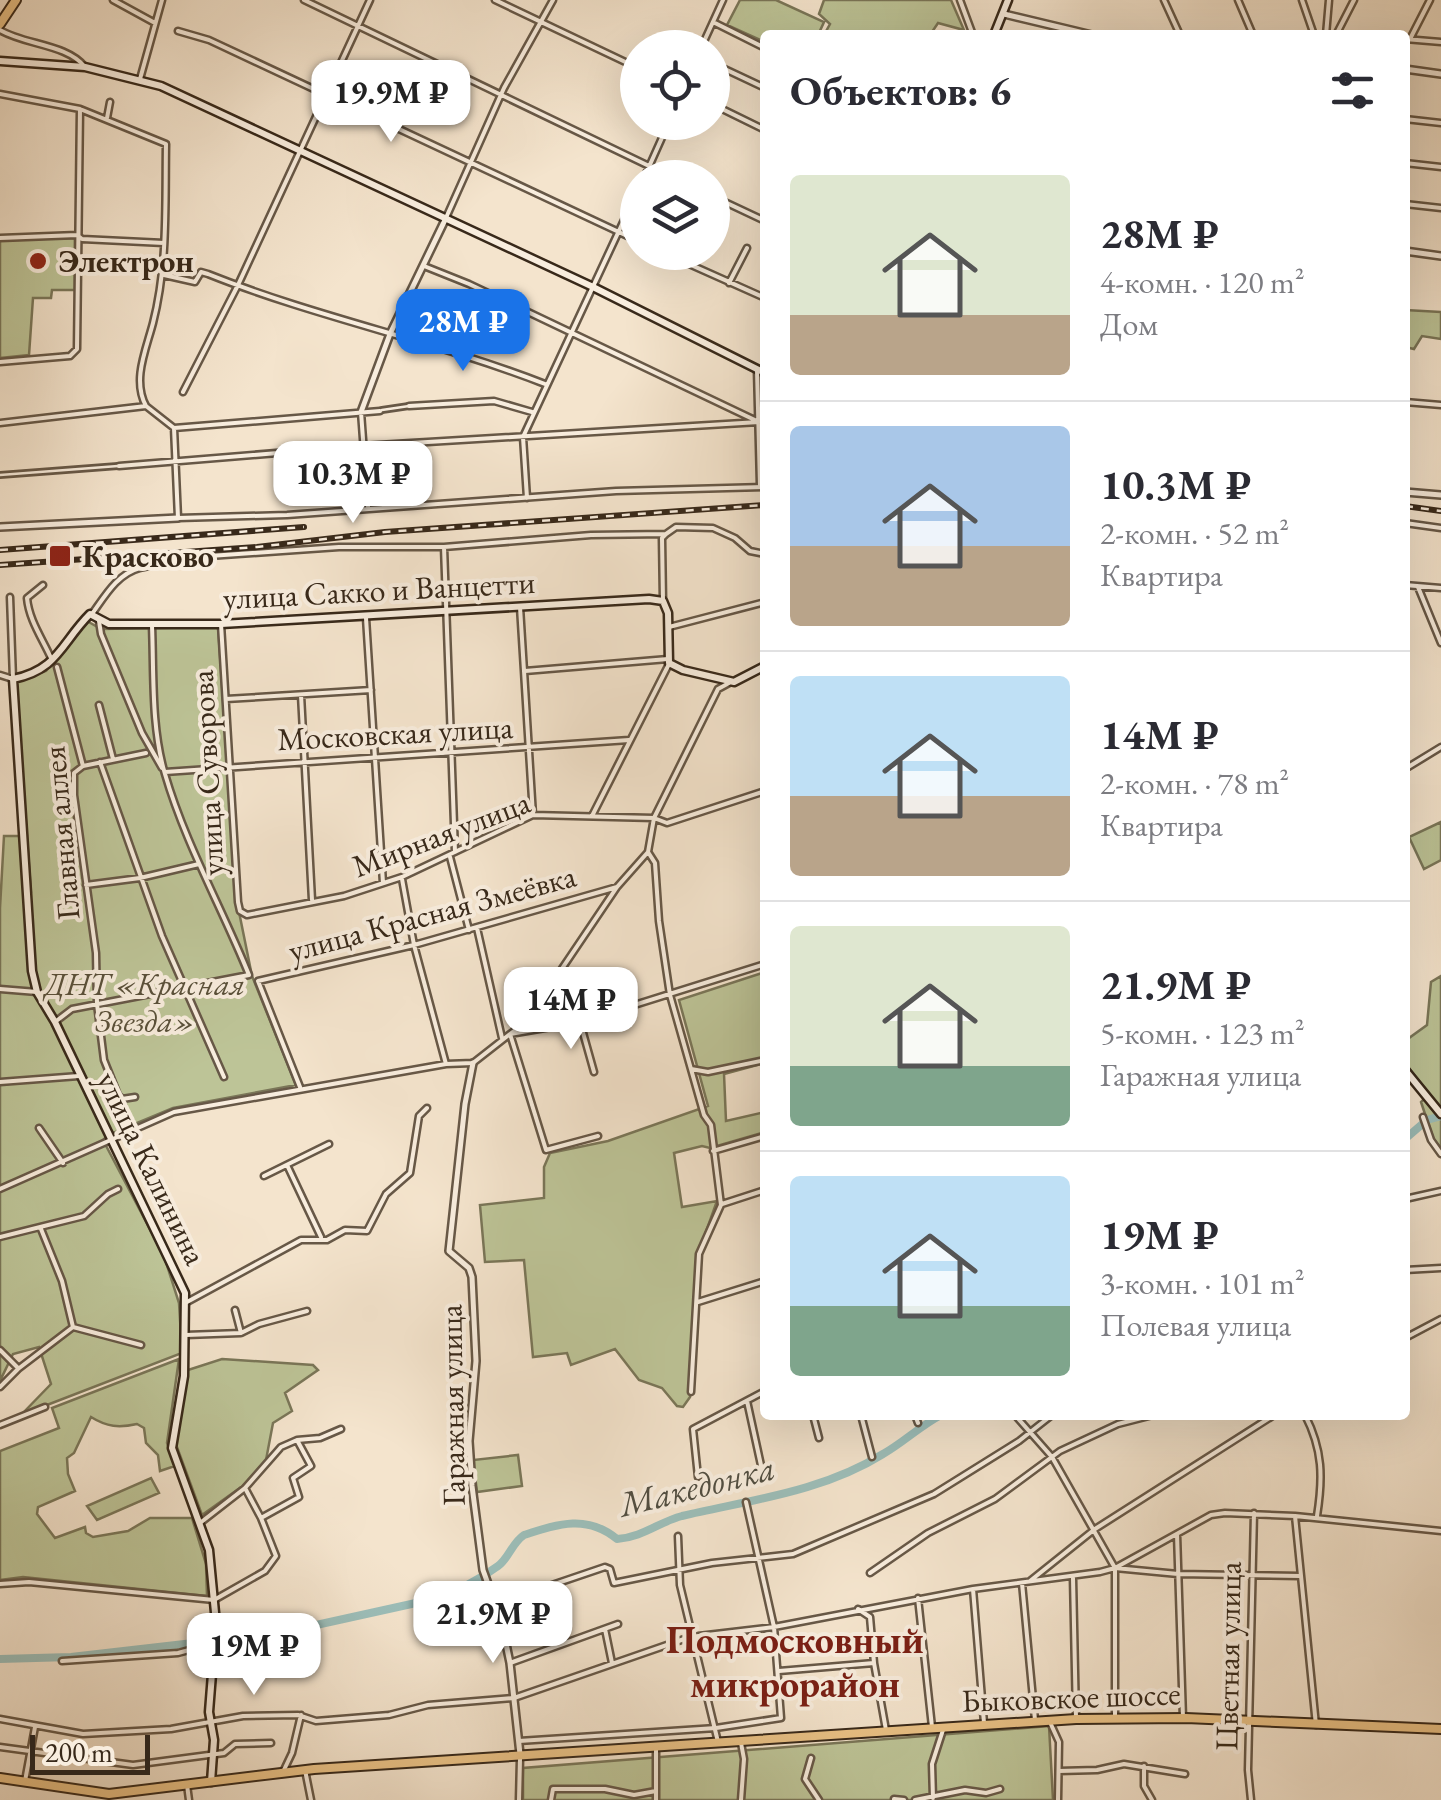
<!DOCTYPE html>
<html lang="ru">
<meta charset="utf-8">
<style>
:root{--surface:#fff;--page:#f7f7f7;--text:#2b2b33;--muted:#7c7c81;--line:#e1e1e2;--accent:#1a73e8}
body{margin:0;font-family:"EB Garamond",serif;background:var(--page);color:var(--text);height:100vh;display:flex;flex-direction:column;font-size:38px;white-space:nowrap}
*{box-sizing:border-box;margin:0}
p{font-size:32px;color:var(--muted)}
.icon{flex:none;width:55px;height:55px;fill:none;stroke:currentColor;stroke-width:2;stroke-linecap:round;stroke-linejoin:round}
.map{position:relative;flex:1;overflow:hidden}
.sheet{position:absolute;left:760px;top:30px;width:650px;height:1390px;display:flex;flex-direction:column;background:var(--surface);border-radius:10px;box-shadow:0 10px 40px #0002}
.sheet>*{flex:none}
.fabs{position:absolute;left:620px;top:30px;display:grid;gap:20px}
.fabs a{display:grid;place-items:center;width:110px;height:110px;border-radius:50%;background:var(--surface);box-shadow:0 10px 40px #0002;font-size:50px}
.scale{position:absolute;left:30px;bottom:25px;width:120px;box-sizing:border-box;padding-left:10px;border:5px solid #38291a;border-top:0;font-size:28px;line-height:35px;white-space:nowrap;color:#38291a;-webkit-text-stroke:8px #f8edde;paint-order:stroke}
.price{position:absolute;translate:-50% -85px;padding:0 22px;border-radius:20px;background:#fff;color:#222;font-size:32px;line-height:65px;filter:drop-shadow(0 2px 5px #0008)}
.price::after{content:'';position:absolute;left:50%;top:60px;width:30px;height:22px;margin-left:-15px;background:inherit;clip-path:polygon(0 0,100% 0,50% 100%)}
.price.active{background:var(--accent);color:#fff}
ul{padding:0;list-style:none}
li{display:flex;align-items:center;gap:30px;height:250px;padding:0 30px}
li+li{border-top:2px solid var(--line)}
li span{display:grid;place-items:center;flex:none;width:280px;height:200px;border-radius:10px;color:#555}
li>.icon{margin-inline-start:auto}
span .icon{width:120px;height:120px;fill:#fffc;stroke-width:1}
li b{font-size:42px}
h2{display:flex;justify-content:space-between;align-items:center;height:120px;padding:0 30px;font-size:42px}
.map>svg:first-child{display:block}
.green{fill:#bdc497;stroke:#7a7658;stroke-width:2.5}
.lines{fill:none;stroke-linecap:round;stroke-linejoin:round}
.river{stroke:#9cbeb9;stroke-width:8}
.pedestrian-casing{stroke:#675847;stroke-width:8}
.minor-casing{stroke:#675847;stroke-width:9}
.tertiary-casing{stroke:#675847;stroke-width:10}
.secondary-casing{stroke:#38291a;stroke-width:11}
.primary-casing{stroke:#38291a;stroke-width:12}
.pedestrian{stroke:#f8edde;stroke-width:2.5}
.minor{stroke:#f8edde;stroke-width:4}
.tertiary{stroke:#f8edde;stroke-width:5}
.secondary{stroke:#f8edde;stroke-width:6}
.primary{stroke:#eac286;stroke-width:8}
.rail-casing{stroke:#38291a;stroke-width:6}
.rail{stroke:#f8edde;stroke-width:2.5;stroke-dasharray:8;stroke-linecap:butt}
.poi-dot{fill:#8f2418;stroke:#f8edde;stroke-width:4}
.labels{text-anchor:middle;stroke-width:8;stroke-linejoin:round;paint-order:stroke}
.poi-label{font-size:32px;font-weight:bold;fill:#38291a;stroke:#f8edde;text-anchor:start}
.street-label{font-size:32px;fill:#38291a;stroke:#f8edde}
.park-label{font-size:32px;font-style:italic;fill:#595039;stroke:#f8edde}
.water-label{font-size:35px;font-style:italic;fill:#514e42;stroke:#f8edde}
.quarter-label{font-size:38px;font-weight:bold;fill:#7a1f14;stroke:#f8edde}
</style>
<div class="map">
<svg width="1441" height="1800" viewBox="0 0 1441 1800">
<rect width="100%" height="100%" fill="#f4e4cd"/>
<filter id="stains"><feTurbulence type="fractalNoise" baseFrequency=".002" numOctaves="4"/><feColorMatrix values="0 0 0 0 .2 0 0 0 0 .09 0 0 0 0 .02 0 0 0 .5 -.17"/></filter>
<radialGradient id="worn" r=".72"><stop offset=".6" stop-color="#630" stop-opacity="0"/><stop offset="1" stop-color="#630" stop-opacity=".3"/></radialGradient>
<path class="green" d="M740 0H776L824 22 818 35H765V42L727 25Z
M824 0H951L964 30 938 23 930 35H824L830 24 819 14Z
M75 238V290H52L51 298H33L29 355 0 358V240Z
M1405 310 1441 312V339L1422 336 1414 349 1405 347Z
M87 621 101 629 218 627 237 902 252 976 296 1085 173 1108 108 1135 103 1140 164 1256 179 1303 182 1353 21 1415 51 1384 39 1347 13 1354 0 1381V908L4 836H23L31 893 16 681 46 671Z
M1441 822V860L1424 869 1409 837Z
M765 972V1063L724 1074 726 1121 765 1112V1132L710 1148 702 1146 674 1153 682 1207 717 1201 698 1254 690 1397 683 1407 677 1406 662 1388 639 1380 615 1349 571 1365 567 1353 533 1357 524 1260 485 1262 480 1205 544 1198V1167L550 1153 608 1141 708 1106 679 1000Z
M1441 976V1109L1405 1063V1041L1427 1025 1431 982Z
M1424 1099 1441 1120V1149L1433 1138 1421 1102Z
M179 1359 167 1443 175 1466 160 1471 158 1455 146 1443 144 1428 137 1424C119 1428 107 1427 91 1417L74 1453 67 1458 68 1474 75 1491 38 1507 37 1514 55 1538 85 1527 86 1533 93 1537 128 1531 150 1518H192L206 1564 207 1596 23 1577 0 1580V1451L59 1428 52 1408Z
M222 1359 313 1365 318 1370 285 1393 292 1411 273 1423 266 1460 244 1485 202 1515 174 1439 188 1370Z
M518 1455 522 1486 477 1492 473 1460Z
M151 1478 159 1493 97 1520 87 1506Z
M1049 1726 1053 1800H523V1768Z"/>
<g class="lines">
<path class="river" d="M1405 1139 1427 1120 1441 1116
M1030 1415H1042
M0 1659 71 1657 280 1633 434 1599C457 1591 479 1580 498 1566 509 1558 512 1543 524 1535 558 1524 587 1514 617 1539 643 1537 659 1522 682 1516 750 1500 822 1492 883 1454 904 1442 920 1426 941 1415"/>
<defs>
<path id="pedestrian" d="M382 410 409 406
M0 475 118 466"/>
<path id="minor" d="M113 0 155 23
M304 0 674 178
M495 0 638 68
M960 0 973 35
M1164 0 1180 35
M1238 0 1253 35
M1302 0 1314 35
M713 22 765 48
M0 30C25 45 67 44 85 67
M178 31 209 40 638 241
M1326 35 1329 0
M1336 35 1354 0
M1405 39 1441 42
M1410 39 1430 0
M701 48 723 0
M712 63 765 88
M140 79 162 0
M0 94 80 109 166 144C165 203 168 265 153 323 146 350 132 380 146 406
M712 104 765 130
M107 118 110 102
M1405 119 1441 123
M1405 163 1441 167
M644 178 669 122
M712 196 765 221
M1405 204 1441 208
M445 220 504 88 553 0
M0 238 77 235 82 239 164 243
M662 252 765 298
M424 266 469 284 759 422
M164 275 195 282 201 272 208 274C318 318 435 341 545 384
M729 283 747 248
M0 362 70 356 77 349 80 109
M757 370 760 485
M183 392 238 285 370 0
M1405 402 1441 405
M409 406 494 401 532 412
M361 412 368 507
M0 423 146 406 174 428 380 411
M174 428 178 518 287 515 616 491 765 487
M119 466 362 446 759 422
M527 498 523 437 638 190
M1405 523 1441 528
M444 547 455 852
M43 585 27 598C29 620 42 638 51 658
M1405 585 1441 588
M1418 587 1441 643
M663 601 662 538 666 534
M520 607 533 815
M92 614C105 596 117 574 140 568 154 564 168 566 181 558L339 547H444L591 535 666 534 676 527 713 528 735 538 750 551 765 554
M366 618 383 883
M99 621 101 634 142 733 162 768
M221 624 238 902 240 911 247 915 344 896 402 877 533 815 654 818 667 823 765 791
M669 627 765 602
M57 667 83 766 74 773V795L96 953 97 1004 104 1060 118 1095 122 1099 135 1097
M525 671 668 659
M0 675 13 679 10 597
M301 695 312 900
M226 699 371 690
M99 705 113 759
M100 762 162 936 224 1077
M83 766 146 753
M1405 769 1441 747
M165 772 629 740
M592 816 669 664
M450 857 469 930
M402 879 414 945 446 1064
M86 885 140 878 199 864
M477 928 502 1038
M0 989 37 992
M55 1022 72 1009 249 975C222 908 185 843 165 774 151 727 154 674 152 626
M580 1022 594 1072
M691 1069 708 1072 765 1060
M0 1082 79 1076
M300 1087 258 981 414 945 617 887
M1423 1117 1431 1140 1441 1154
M39 1128 63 1163
M598 1136 546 1150 510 1034 526 1022 617 887 648 852
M713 1151 765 1136
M287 1165 321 1237
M264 1176 329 1144
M0 1189 174 1112 446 1064 473 1063 510 1034 580 1022 765 964
M1405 1199 1441 1191
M722 1204 765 1190
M41 1229 62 1281 73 1327
M0 1237 84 1216 108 1194 118 1189
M1405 1270 1441 1268
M187 1302 301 1240H327L345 1230 367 1231 386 1194 410 1173 419 1116 427 1108
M698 1302 765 1281
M235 1310 241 1333
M73 1327 141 1345
M186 1335 241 1333 259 1324 307 1311
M1405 1338 1441 1319
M0 1350 18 1368
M0 1387 18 1369 73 1327
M691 1392 699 1254 721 1205 711 1125 704 1115 670 995 659 921 655 863 648 852 654 818 718 689 729 683
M747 1401 764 1479
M813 1415 819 1438
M861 1415 872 1457
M915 1415 918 1423
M1015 1415 1052 1457 1115 1568V1717
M1305 1415C1323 1450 1323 1478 1317 1516
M0 1425 45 1407
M698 1477 693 1429 765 1391
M1295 1516 1316 1725
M261 1518 299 1497 293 1478 311 1466 297 1440
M200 1523 245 1488 281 1447 297 1440 320 1438 341 1429
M1177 1534 1183 1718
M678 1536 680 1585 718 1742
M1115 1568 1178 1574 1300 1576
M870 1573 928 1533 995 1499 1060 1451 1118 1424 1153 1415
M1073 1578 1076 1718
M1030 1581 1095 1529 1274 1415
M1022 1583 1035 1720
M0 1584 29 1582 214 1600 265 1571 276 1556 261 1518 245 1488
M973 1589 984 1723
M918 1598 932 1727
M496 1604 605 1567 610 1569 614 1583 712 1563 793 1554 934 1494 1019 1441 1052 1415
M858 1609 870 1617 874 1663 886 1730
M605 1629 612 1663
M62 1661 178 1653 204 1646 209 1673
M510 1663 618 1624
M779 1671 874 1663
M0 1719 83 1734 171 1729 243 1716 298 1715 316 1721 389 1715 428 1705 514 1698 690 1637 774 1627 973 1589 1100 1572 1115 1568 1211 1515 1225 1513 1295 1516 1441 1531
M1049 1720 1059 1742 1058 1800
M519 1741 716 1728 781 1718 774 1627 746 1502
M741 1743 744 1759 741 1800
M0 1747 133 1765 224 1753 235 1744 271 1743
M811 1758 805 1779 819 1800
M1144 1766V1786L1152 1800
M305 1770 311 1800
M1059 1771 1097 1770 1124 1764 1185 1774
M283 1772 292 1753 301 1715
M25 1781 35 1727
M187 1785 189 1800
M933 1798 932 1764 943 1730
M894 1799 904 1800
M519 1800 520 1759
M551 1800 553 1789H605L634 1795 656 1791
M656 1800V1750
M915 1800 965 1790 986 1793 1000 1789
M1251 1800 1248 1770 1254 1513"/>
<path id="tertiary" d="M1004 14 1092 35
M1405 69 1441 74
M1405 251 1441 256
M361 412 390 334 445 220
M1405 492 1441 495
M0 527 178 518
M473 1063 465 1104 449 1251 469 1268 472 1277 476 1361 469 1441 472 1486 483 1570 501 1620 510 1663 520 1754"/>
<path id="secondary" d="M994 35 1008 0
M0 61 85 67 161 86 591 286 765 373
M1405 1070 1441 1114
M211 1782 214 1740 209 1712 216 1623 209 1550 172 1448 184 1376 185 1293 55 1022 37 992 32 971 13 679C58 670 61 643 90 614L109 624H221L649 599 663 601 668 613 669 663 683 670 734 682 765 666"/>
<path id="primary" d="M0 24 16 0
M0 1778 109 1794 314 1769 1076 1719 1186 1718 1441 1729"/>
</defs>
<use href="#pedestrian" class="pedestrian-casing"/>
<use href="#minor" class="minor-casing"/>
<use href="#tertiary" class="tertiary-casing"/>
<use href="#secondary" class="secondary-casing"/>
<use href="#primary" class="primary-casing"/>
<use href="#pedestrian" class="pedestrian"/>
<use href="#minor" class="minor"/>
<use href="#tertiary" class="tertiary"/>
<use href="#secondary" class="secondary"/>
<use href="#primary" class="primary"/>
<defs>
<path id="rail" d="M1405 506 1441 511
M0 550 304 527
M0 565 257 547 385 532 765 505"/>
</defs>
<use href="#rail" class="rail-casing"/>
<use href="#rail" class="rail"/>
</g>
<g class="poi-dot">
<circle cx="38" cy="261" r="10"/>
<rect x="48" y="544" width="24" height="24" rx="5"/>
</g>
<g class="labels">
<g class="poi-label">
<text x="58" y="272">Электрон</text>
<text x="82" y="567">Красково</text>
</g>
<g class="street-label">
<text transform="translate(379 590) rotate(-3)" y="11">улица Сакко и Ванцетти</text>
<text transform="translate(395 733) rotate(-3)" y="11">Московская улица</text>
<text transform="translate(207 773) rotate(-93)" y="11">улица Суворова</text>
<text transform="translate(61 833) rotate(-95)" y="11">Главная аллея</text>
<text transform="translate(441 834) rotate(-21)" y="11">Мирная улица</text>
<text transform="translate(432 913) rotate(-15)" y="11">улица Красная Змеёвка</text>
<text transform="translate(152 1168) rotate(64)" y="11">улица Калинина</text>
<text transform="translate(452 1405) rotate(-91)" y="11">Гаражная улица</text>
<text transform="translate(1228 1656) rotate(-89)" y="11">Цветная улица</text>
<text transform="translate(1071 1697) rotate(-2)" y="11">Быковское шоссе</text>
</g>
<g class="park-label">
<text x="145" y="995">ДНТ «Красная<tspan x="145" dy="37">Звезда»</tspan></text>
</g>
<g class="water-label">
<text transform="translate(697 1486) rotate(-14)" y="12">Македонка</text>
</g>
<g class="quarter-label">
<text x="795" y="1653">Подмосковный<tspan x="795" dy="44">микрорайон</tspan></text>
</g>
</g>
<rect width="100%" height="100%" filter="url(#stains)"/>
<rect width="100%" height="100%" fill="url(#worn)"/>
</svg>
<div class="fabs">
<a><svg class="icon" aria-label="locate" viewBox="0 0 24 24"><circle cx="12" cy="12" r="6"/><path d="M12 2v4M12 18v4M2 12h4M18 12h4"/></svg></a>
<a><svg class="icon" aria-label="layers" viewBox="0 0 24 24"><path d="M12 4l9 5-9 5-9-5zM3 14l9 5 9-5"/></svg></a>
</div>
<div class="scale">200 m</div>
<b class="price" style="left:391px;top:145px">19.9M ₽</b>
<b class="price active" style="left:463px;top:374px">28M ₽</b>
<b class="price" style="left:353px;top:526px">10.3M ₽</b>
<b class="price" style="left:571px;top:1052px">14M ₽</b>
<b class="price" style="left:493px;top:1666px">21.9M ₽</b>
<b class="price" style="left:254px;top:1698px">19M ₽</b>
<section class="sheet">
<h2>Объектов: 6<svg class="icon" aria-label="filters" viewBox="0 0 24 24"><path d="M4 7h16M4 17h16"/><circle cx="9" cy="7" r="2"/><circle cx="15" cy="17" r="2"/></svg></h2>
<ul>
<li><span style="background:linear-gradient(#dfe7d0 70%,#b9a48a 0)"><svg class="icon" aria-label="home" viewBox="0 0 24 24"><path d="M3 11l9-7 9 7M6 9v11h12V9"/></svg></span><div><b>28M ₽</b><p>4-комн. · 120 m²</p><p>Дом</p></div></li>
<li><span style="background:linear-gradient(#a9c7e8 60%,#b9a48a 0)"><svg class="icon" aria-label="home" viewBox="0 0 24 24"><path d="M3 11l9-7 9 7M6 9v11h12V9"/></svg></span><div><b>10.3M ₽</b><p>2-комн. · 52 m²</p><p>Квартира</p></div></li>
<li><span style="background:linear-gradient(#bfe0f5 60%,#b9a48a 0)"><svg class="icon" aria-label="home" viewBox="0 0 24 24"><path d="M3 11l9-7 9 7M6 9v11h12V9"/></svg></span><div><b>14M ₽</b><p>2-комн. · 78 m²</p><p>Квартира</p></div></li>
<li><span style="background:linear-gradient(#dfe7d0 70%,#7fa58c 0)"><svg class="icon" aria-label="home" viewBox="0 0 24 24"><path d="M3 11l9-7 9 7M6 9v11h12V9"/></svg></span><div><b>21.9M ₽</b><p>5-комн. · 123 m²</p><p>Гаражная улица</p></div></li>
<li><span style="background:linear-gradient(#bfe0f5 65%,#7fa58c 0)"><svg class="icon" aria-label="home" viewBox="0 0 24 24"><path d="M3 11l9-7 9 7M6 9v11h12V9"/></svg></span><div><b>19M ₽</b><p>3-комн. · 101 m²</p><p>Полевая улица</p></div></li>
</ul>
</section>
</div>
